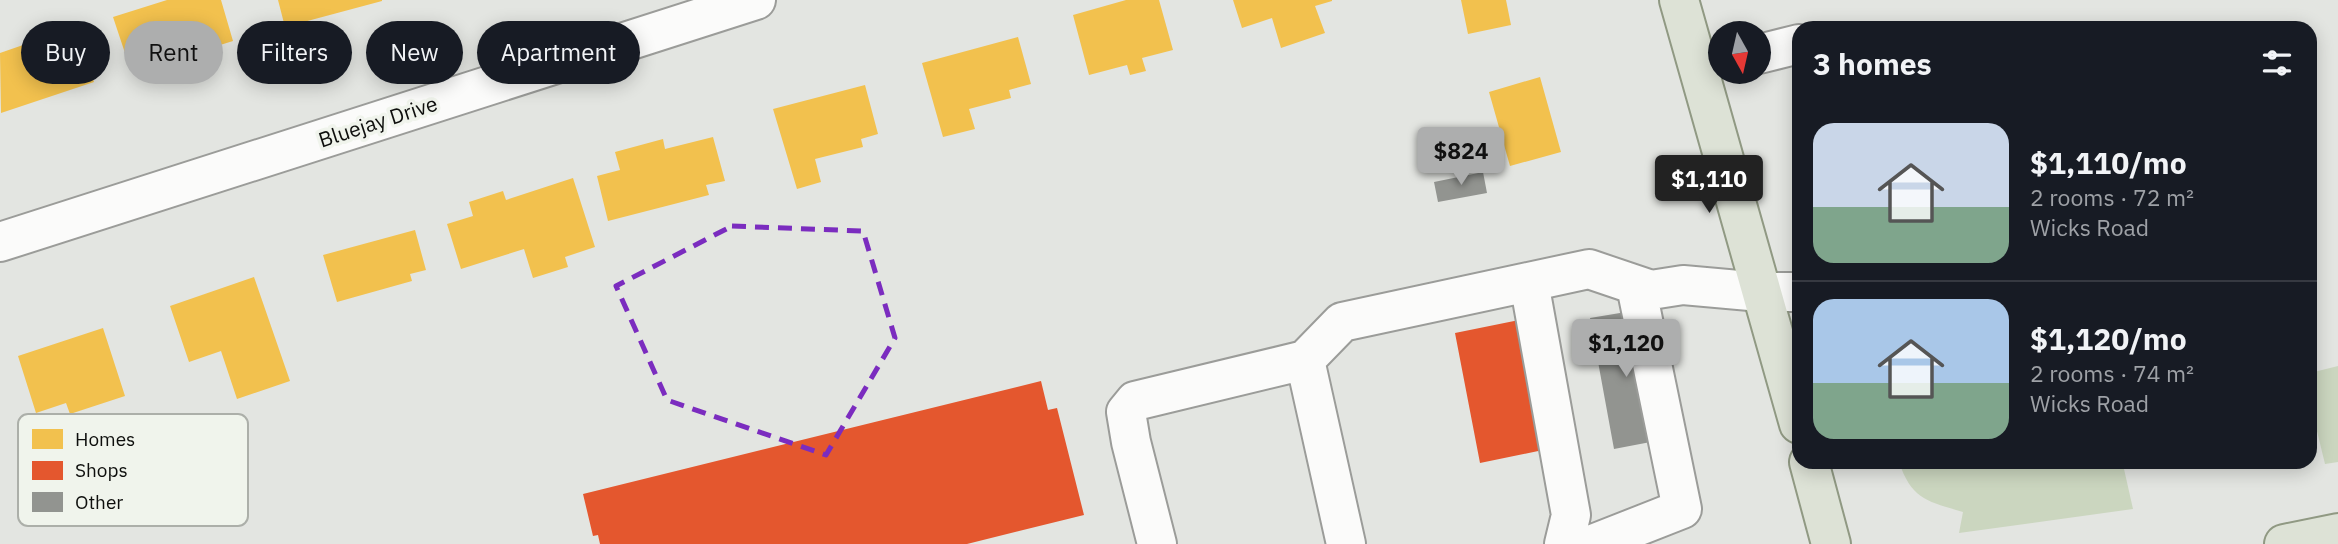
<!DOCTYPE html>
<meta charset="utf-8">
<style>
:root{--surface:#171b24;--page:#242831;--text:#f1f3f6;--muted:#9ea1a6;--line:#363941;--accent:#adaeae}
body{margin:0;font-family:"IBM Plex Sans",sans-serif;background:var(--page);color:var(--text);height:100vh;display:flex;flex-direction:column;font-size:26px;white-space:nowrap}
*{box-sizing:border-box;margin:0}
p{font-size:23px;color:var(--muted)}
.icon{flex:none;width:38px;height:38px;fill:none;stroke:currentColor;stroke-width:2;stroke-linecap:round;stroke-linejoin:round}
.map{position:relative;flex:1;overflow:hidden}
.drawer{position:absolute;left:1792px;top:21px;width:525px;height:448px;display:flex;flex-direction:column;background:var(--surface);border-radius:21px;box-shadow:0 4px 18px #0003}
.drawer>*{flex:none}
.banner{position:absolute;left:21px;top:21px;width:665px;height:63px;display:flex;gap:14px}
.needle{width:46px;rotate:172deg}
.buttons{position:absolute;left:1708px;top:21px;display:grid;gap:14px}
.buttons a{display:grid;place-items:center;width:63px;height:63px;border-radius:50%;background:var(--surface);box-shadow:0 4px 18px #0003;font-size:35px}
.price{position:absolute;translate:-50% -60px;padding:0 16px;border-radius:7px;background:var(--accent);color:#111;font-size:23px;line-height:46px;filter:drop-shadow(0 2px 4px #0008)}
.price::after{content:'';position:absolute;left:50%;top:42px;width:21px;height:16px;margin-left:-10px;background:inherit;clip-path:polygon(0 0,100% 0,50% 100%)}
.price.active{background:#222;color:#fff}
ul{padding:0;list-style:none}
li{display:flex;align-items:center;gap:21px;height:175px;padding:0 21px}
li+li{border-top:2px solid var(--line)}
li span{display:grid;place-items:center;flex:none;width:196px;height:140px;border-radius:21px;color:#555}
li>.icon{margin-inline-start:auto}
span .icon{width:84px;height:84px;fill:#fffc;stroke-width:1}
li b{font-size:30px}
h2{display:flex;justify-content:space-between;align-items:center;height:84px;padding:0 21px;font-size:30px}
.chip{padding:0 24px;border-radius:32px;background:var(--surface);box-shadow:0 4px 18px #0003;font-size:24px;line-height:63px}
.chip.active{background:var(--accent);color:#111}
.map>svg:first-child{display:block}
.green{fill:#cbd6bf}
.homes{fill:#f2c14e}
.shops{fill:#e4572e}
.building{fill:#929490}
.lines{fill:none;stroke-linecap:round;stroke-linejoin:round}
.minor-casing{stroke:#9b9c99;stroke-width:42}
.major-casing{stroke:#909983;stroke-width:42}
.minor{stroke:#fbfbfa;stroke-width:38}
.major{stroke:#dde2d6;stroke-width:38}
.marked{fill:none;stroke:#7b2cbf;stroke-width:5;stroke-dasharray:14 9;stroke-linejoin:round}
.labels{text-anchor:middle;stroke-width:7;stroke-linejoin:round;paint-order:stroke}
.street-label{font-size:21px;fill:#0e0f0d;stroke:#f0f4ec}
.key{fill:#f0f4ec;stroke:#acafa9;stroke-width:2}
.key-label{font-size:19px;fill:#0e0f0d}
</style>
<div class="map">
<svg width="2338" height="544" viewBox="0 0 2338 544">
<rect width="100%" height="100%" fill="#e3e5e1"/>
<path class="green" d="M2338 366V462L2325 464 2316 427 2310 428V373Z
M1899 462H2154L2124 469 2133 509 1959 533 1963 512C1927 501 1912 500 1899 462Z"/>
<path class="homes" d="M167 0H221L233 41 188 55 186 46 161 53 163 58 130 68 113 17Z
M278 0H382V1L285 27Z
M1126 0H1159L1173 50 1142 58 1146 71 1130 75 1127 65 1089 75 1073 15Z
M1233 0H1332V1L1315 6 1325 33 1281 48 1272 18 1242 28Z
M1461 0H1506L1511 25 1468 34Z
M75 27 94 82 1 113 0 53Z
M1018 37 1031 84 1009 90 1011 98 969 109 975 129 943 137 922 63Z
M1540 77 1561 152 1510 166 1489 92Z
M865 85 878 134 861 139 863 147 815 159 821 182 797 189 773 109Z
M713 137 725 181 706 185 709 195 608 221 597 176 620 170 615 152 663 139 665 149Z
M573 178 595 247 565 257 568 267 533 278 524 249 461 269 447 224 473 216 469 202 503 191 506 200Z
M415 230 426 270 410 274 412 281 337 302 323 255Z
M254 277 290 381 237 399 221 351 189 362 170 306Z
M103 328 125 396 70 414 66 403 36 413 18 356Z"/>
<path class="shops" d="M1524 319 1543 450 1480 463 1455 333Z
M1041 381 1048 410 1057 408 1084 515 967 544H600L598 535 593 536 583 494Z"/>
<path class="building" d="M1483 172 1487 193 1438 202 1434 182Z
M1638 310 1661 440 1614 449 1590 318Z"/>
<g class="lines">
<defs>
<path id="minor" d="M1759 54 1799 44
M0 242 756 0
M1529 282 1571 515 1564 544
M1305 360 1342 322 1589 269 1651 290 1683 285 1761 292H1799
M1157 544 1131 442 1126 412 1135 401 1305 360 1346 544
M1593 544 1682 509 1636 286"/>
<path id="major" d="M1679 0 1799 424
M1809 462 1831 544
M2284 544 2338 533"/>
</defs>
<use href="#minor" class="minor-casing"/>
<use href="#major" class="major-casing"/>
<use href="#minor" class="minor"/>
<use href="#major" class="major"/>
</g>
<path class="marked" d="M732 226 863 231 895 338 826 455 667 400 616 286Z"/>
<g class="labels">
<g class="street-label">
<text transform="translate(378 122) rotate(-18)" y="7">Bluejay Drive</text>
</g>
</g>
<rect x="18" y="414" width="230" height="112" rx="10" class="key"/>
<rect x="32" y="429" width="31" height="20" fill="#f2c14e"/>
<rect x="32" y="461" width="31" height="19" fill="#e4572e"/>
<rect x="32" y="492" width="31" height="20" fill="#929490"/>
<g class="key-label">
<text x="75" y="446">Homes</text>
<text x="75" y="477">Shops</text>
<text x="75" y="509">Other</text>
</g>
</svg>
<div class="buttons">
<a><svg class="needle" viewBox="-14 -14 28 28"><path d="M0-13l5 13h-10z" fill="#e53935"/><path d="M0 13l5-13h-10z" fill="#9ea1a6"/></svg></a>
</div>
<b class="price" style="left:1461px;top:187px">$824</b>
<b class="price active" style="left:1709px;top:215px">$1,110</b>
<b class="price" style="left:1626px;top:379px">$1,120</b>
<div class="banner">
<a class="chip">Buy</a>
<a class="chip active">Rent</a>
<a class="chip">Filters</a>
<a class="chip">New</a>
<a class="chip">Apartment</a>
</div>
<section class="drawer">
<h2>3 homes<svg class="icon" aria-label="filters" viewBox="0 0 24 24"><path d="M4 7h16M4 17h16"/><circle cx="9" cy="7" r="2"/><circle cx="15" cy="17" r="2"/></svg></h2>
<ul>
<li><span style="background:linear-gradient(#c9d6e8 60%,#7fa58c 0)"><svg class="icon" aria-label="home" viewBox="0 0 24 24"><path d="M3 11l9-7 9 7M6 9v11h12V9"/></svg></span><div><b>$1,110/mo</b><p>2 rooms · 72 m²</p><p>Wicks Road</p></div></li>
<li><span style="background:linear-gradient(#a9c7e8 60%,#7fa58c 0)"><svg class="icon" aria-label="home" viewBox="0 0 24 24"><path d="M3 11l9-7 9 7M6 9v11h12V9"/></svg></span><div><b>$1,120/mo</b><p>2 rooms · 74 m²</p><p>Wicks Road</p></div></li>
</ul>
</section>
</div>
